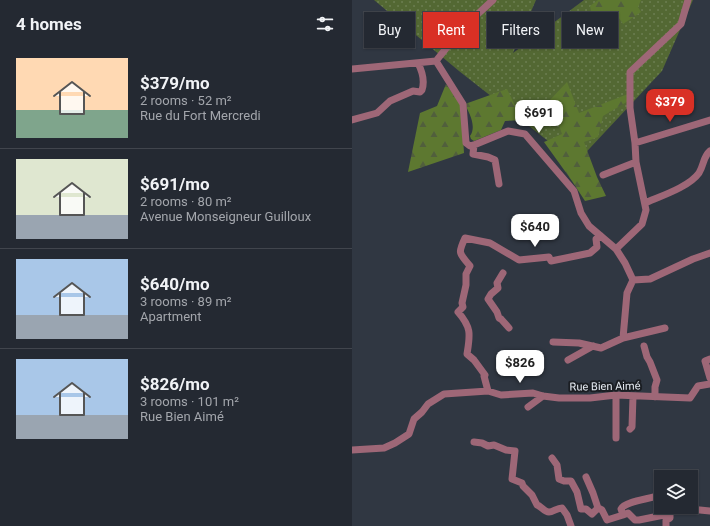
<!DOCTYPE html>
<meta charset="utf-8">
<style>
:root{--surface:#242932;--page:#30353e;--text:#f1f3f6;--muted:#a3a6ac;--line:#41454d;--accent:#d93025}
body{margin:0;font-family:Roboto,sans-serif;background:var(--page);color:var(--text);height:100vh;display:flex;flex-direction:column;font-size:15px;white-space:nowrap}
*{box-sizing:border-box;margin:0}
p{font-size:13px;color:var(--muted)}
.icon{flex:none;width:22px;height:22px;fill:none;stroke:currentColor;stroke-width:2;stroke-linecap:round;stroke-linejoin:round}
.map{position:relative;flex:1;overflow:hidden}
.sheet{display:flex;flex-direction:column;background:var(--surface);width:352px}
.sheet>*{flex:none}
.banner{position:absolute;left:12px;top:12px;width:286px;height:36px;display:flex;gap:8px}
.tools{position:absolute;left:302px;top:470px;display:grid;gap:8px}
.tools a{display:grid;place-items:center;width:44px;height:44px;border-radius:0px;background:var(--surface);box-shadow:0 1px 3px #0004,0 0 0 1px var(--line);font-size:20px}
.price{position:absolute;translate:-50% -34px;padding:0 9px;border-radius:8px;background:#fff;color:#222;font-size:13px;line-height:26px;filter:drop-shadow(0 1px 2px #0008)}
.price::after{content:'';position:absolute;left:50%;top:24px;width:12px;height:9px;margin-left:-6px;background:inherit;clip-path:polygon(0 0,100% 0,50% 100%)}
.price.on{background:var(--accent);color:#fff}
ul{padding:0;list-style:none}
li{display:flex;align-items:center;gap:12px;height:100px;padding:0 16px}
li+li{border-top:1px solid var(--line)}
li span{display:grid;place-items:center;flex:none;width:112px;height:80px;border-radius:0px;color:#555}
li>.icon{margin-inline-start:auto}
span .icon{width:48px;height:48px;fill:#fffc;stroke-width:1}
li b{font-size:17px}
h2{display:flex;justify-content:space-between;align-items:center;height:48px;padding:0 16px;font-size:17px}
.pill{padding:0 14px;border-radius:0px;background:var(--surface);box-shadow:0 1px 3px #0004,0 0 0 1px var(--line);font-size:14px;line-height:36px}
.pill.on{background:var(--accent);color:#fff}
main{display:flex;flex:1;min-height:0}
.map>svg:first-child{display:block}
.grass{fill:url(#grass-dots)}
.forest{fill:url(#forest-firs)}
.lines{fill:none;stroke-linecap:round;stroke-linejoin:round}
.minor{stroke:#9e6777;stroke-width:7}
.labels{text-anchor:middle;stroke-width:4;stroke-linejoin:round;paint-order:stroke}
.street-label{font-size:11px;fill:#e6ebf2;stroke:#1b1e23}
</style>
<main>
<section class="sheet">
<h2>4 homes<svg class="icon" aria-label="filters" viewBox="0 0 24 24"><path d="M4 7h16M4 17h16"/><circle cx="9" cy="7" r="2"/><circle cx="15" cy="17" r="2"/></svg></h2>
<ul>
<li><span style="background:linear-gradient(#ffd9b3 65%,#7fa58c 0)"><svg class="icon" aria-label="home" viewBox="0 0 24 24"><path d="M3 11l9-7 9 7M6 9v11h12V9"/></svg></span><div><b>$379/mo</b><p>2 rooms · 52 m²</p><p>Rue du Fort Mercredi</p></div></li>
<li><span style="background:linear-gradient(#dfe7d0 70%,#9aa5b1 0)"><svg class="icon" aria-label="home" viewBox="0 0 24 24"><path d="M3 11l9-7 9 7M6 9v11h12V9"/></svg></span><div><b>$691/mo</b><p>2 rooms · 80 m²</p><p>Avenue Monseigneur Guilloux</p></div></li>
<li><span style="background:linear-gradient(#a9c7e8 70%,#9aa5b1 0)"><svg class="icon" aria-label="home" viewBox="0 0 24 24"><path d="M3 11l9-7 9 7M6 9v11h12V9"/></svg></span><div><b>$640/mo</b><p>3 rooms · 89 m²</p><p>Apartment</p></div></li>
<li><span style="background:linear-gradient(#a9c7e8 70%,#9aa5b1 0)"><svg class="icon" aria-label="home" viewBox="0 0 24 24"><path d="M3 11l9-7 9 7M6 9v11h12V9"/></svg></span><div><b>$826/mo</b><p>3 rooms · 101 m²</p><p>Rue Bien Aimé</p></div></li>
</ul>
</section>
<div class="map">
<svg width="358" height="526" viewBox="0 0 358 526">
<defs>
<pattern id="grass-dots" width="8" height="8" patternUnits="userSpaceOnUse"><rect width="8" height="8" fill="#536833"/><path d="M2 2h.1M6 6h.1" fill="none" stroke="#6c7e51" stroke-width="1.8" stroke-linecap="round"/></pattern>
<pattern id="forest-firs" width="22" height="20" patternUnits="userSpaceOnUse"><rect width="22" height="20" fill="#5d7830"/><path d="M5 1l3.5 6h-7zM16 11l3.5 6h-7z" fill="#515f3c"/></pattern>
</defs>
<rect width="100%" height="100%" fill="#303742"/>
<path class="grass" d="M22 0H184L161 53 232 0H341L310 71 224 163 107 71Z"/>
<path class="forest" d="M246 0H289L286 7 289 12 271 24 267 18 242 26 238 6Z
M215 82 227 113 276 94 278 100 251 116 246 137 232 142 245 177 254 196 233 201 220 181 192 142 210 134 198 100Z
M94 84 109 104 112 153 56 172 68 113 85 106Z
M155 89 166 112 173 120 153 121 149 130 122 141 119 139 118 136C125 126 117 113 113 104Z"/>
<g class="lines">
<path class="minor" d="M84 61C102 37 118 20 141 0
M0 69 84 61 111 104 114 143 118 146 122 145 156 131 173 134 222 191 229 213 237 226 264 249 273 263 281 280 298 279 341 259 358 253
M0 120 25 113 38 101 61 91 68 92 70 90C73 81 70 71 66 63
M283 143 358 120
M122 145 121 154 136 157 143 160 147 184
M251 175 284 162
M293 203C309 196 337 187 347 173 352 165 351 157 358 151
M264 249 290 224 294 210 284 162 283 143 278 108V72L329 24 336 0
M151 273 145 283 146 288 139 294 136 299 145 312 147 318 149 319 157 328
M271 338 313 328
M201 342 227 343 249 348 271 338 275 293 281 280
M292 346 295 357 298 362 305 380 303 387V397
M358 359 353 361 358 378
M216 360 241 346
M136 391 132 376 133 375 122 360 115 354C118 335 120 328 106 312L111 307 110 303 114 285V274L118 266C108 253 105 255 113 238L138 243 167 260 197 257 199 261 238 253 245 247 244 239 249 236
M264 395V438
M176 407 191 396
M278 429 280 427 281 396
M122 442 130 443 136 446 142 445 154 450 163 451 160 479 170 483 171 486 180 495 185 505C189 506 192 512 197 512 201 512 205 508 210 508L215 515 219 526
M0 450 32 448 43 443 57 434 62 419 70 412 76 404 92 394 136 391 149 395 181 393 191 396 207 398H238L264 395 338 398 346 386 358 384
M200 458 205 465 207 479 212 481H219L225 492 229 509H234L240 514 246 508
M234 477 241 493 246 508 250 510 255 520 271 515 269 509C273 501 299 499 308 495
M271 515 276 513 283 520H287L312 515 313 512 338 509 358 511
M314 526V520L318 518V511"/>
</g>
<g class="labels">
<g class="street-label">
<text transform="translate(253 386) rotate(-1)" y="4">Rue Bien Aimé</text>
</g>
</g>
</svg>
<div class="tools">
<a><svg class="icon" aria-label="layers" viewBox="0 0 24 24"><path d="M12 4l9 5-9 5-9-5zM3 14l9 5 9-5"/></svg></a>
</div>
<b class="price on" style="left:318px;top:123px">$379</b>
<b class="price" style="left:187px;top:134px">$691</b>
<b class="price" style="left:183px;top:248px">$640</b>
<b class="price" style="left:168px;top:384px">$826</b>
<div class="banner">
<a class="pill">Buy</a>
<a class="pill on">Rent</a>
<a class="pill">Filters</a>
<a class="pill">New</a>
</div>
</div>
</main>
